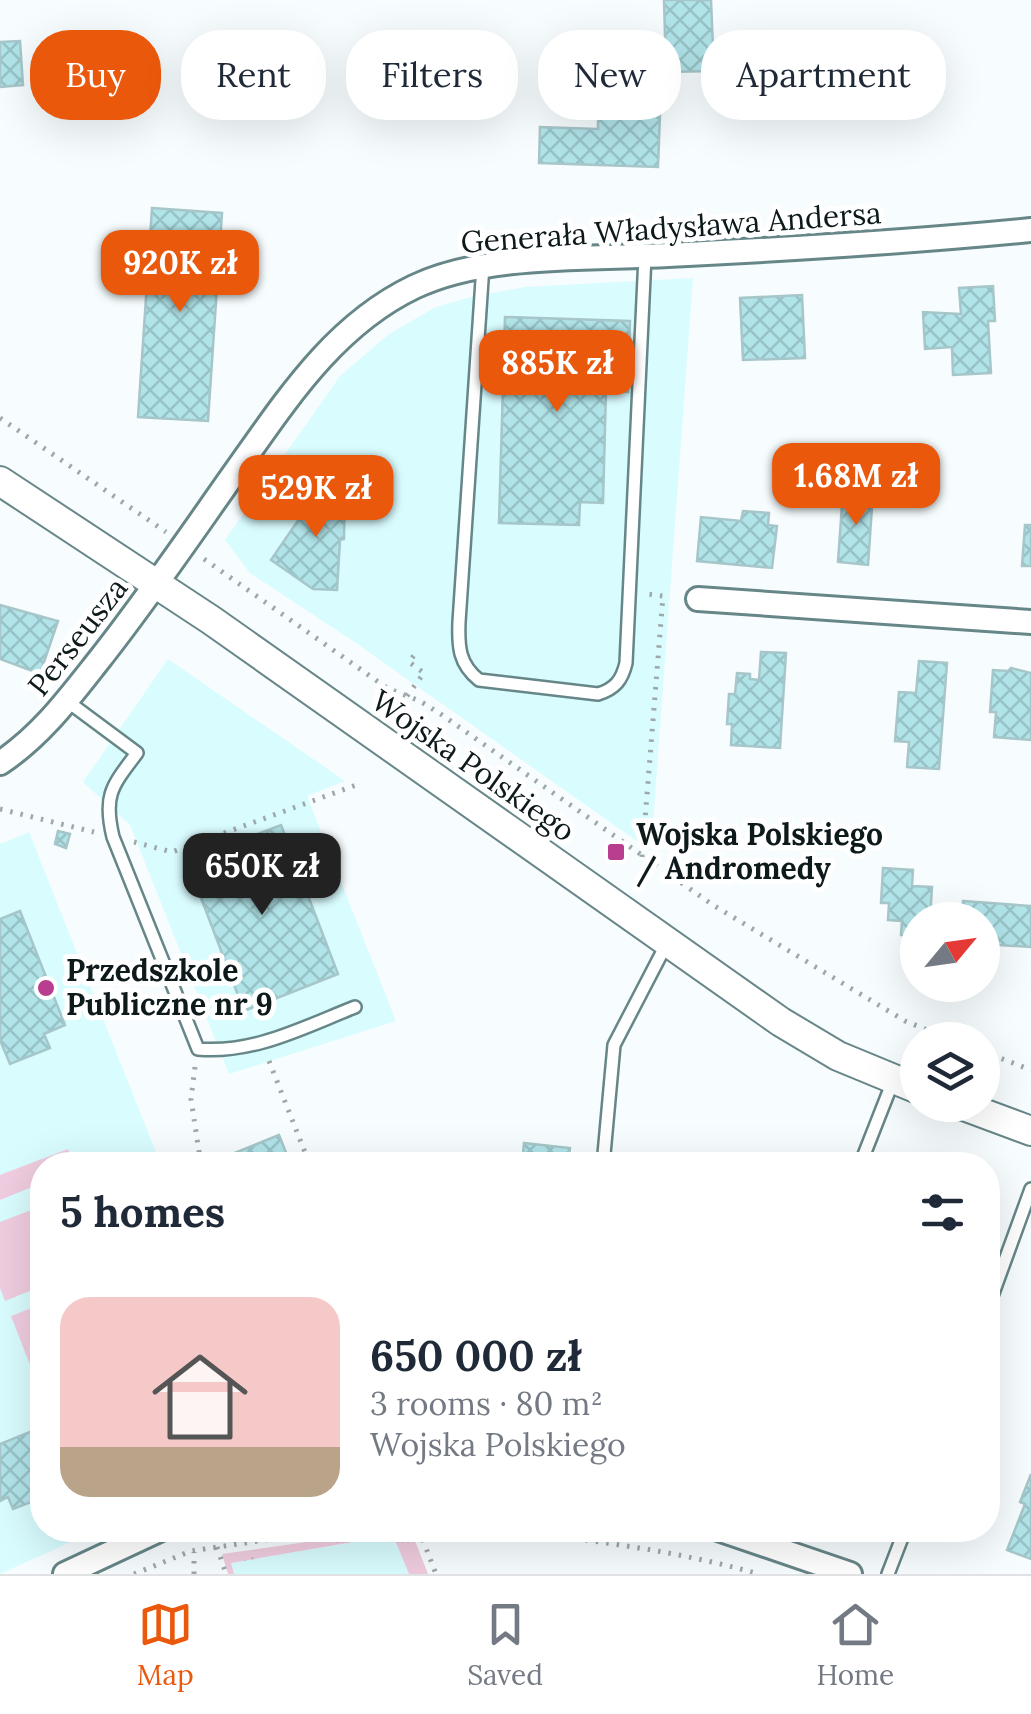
<!DOCTYPE html>
<meta charset="utf-8">
<style>
:root{--surface:#fff;--page:#f2f2f3;--text:#1f2937;--muted:#747a83;--line:#e0e1e3;--accent:#ea580c}
body{margin:0;font-family:Lora,serif;background:var(--page);color:var(--text);height:100vh;display:flex;flex-direction:column;font-size:38px;white-space:nowrap}
*{box-sizing:border-box;margin:0}
p{font-size:32px;color:var(--muted)}
.icon{flex:none;width:55px;height:55px;fill:none;stroke:currentColor;stroke-width:2;stroke-linecap:round;stroke-linejoin:round}
.map{position:relative;flex:1;overflow:hidden}
.sheet{position:absolute;left:30px;top:1152px;width:970px;height:390px;display:flex;flex-direction:column;background:var(--surface);border-radius:40px;box-shadow:0 10px 40px #0002}
.sheet>*{flex:none}
.banner{position:absolute;left:30px;top:30px;width:972px;height:90px;display:flex;gap:20px}
.needle{width:65px;rotate:61deg}
.buttons{position:absolute;left:900px;top:902px;display:grid;gap:20px}
.buttons a{display:grid;place-items:center;width:100px;height:100px;border-radius:50%;background:var(--surface);box-shadow:0 10px 40px #0002;font-size:50px}
.price{position:absolute;translate:-50% -85px;padding:0 22px;border-radius:20px;background:var(--accent);color:#fff;font-size:32px;line-height:65px;filter:drop-shadow(0 2px 5px #0008)}
.price::after{content:'';position:absolute;left:50%;top:60px;width:30px;height:22px;margin-left:-15px;background:inherit;clip-path:polygon(0 0,100% 0,50% 100%)}
.price.current{background:#222;color:#fff}
ul{padding:0;list-style:none}
li{display:flex;align-items:center;gap:30px;height:250px;padding:0 30px}
li span{display:grid;place-items:center;flex:none;width:280px;height:200px;border-radius:30px;color:#555}
li>.icon{margin-inline-start:auto}
span .icon{width:120px;height:120px;fill:#fffc;stroke-width:1}
li b{font-size:42px}
h2{display:flex;justify-content:space-between;align-items:center;height:120px;padding:0 30px;font-size:42px}
.tag{padding:0 35px;border-radius:40px;background:var(--surface);box-shadow:0 10px 40px #0002;font-size:35px;line-height:90px}
.tag.current{background:var(--accent);color:#fff}
.dock{display:flex;justify-content:space-around;align-items:center;height:140px;border-top:2px solid var(--line);background:var(--surface);font-size:28px;color:var(--muted)}
.dock a{display:grid;justify-items:center;gap:5px}
.dock .current{color:var(--accent)}
.map>svg:first-child{display:block}
.built{fill:#d9fcff}
.grass{fill:url(#grass-tufts)}
.green{fill:#efccdf}
.building{fill:url(#building-cross-hatch);stroke:#a6c6c9;stroke-width:2.5}
.lines{fill:none;stroke-linecap:round;stroke-linejoin:round}
.service-casing{stroke:#678688;stroke-width:16}
.minor-casing{stroke:#678688;stroke-width:28}
.tertiary-casing{stroke:#678688;stroke-width:32}
.path{stroke:#9fa8a9;stroke-width:5;stroke-dasharray:2.5 8;stroke-linecap:butt}
.service{stroke:#fff;stroke-width:11}
.minor{stroke:#fff;stroke-width:22}
.tertiary{stroke:#fff;stroke-width:28}
.poi-dot{fill:#ba3e8f;stroke:#fff;stroke-width:4}
.labels{text-anchor:middle;stroke-width:10;stroke-linejoin:round;paint-order:stroke}
.street-label{font-size:30px;fill:#0d191a;stroke:#fff}
.poi-label{font-size:30px;font-weight:bold;fill:#0d191a;stroke:#fff;text-anchor:start}
</style>
<div class="map">
<svg width="1031" height="1574" viewBox="0 0 1031 1574">
<defs>
<pattern id="grass-tufts" width="24" height="20" patternUnits="userSpaceOnUse" patternTransform="scale(2.5)"><rect width="24" height="20" fill="#efccdf"/><path d="M3 7l-1-3M5 7V3M7 7l1-3M15 17l-1-3M17 17v-4M19 17l1-3" fill="none" stroke="#ccafbf"/></pattern>
<pattern id="building-cross-hatch" width="8" height="8" patternUnits="userSpaceOnUse" patternTransform="scale(2.5)"><rect width="8" height="8" fill="#b1e4e9"/><path d="M0 0l8 8M0 8l8-8" fill="none" stroke="#97c3c7"/></pattern>
</defs>
<rect width="100%" height="100%" fill="#f7fdfe"/>
<path class="built" d="M693 278 651 851 353 641 250 573 225 540 340 376 389 334 436 307 471 297 525 287Z
M168 659 345 781 307 796 396 1021 229 1074 130 825 83 782Z
M29 832 161 1165H42V1530H98L0 1574V844Z
M393 1535 409 1574H234L230 1563Z"/>
<path class="grass" d="M391 1530 412 1533 428 1574H409L393 1535 231 1563 234 1574H228L222 1554Z"/>
<path class="green" d="M68 1149 74 1165H42V1183L0 1200V1175Z
M42 1206V1286L5 1301 0 1288V1222Z
M42 1304V1386L39 1388 11 1316Z"/>
<path class="building" d="M664 0H711L714 71 666 72Z
M20 41 23 85 0 87V42Z
M598 113 660 115 658 167 539 163 540 127 598 129Z
M152 208 222 213 208 421 138 417Z
M993 286 995 321H988L991 373 953 375 952 347 925 349 923 312 961 314 959 288Z
M802 295 805 358 743 360 740 298Z
M505 317 630 321 628 392 606 391 603 503 580 502 579 525 499 523Z
M327 478H336V491H345L344 539 340 540 337 590 313 589 271 560Z
M843 491 873 493 868 565 838 562Z
M743 511 769 513 768 525 777 526 772 568 697 561 701 517 741 521Z
M1025 525H1031V566H1022Z
M0 605 58 621 40 674 0 659Z
M761 652 786 653 780 748 731 745 732 724H727L729 694H735L737 673 750 674V679L759 680Z
M919 661 947 663 939 769 907 767 909 742 895 741 899 692 916 693Z
M1011 668 1031 673V740L994 737 996 712H990L993 670 1008 671Z
M281 825 338 974 244 1011 187 861Z
M58 831 70 834 66 848 55 844Z
M883 868 913 870 912 886 932 887 930 920H918V936L901 935 902 921 888 920 889 903H881Z
M963 901 1031 906V947L982 944V920H962Z
M20 911 65 1025 44 1034 50 1048 10 1064 0 1040V919Z
M279 1135 291 1165H236L232 1154Z
M524 1143 570 1148 568 1165H522Z
M42 1427V1498L13 1509 8 1497 0 1501V1444Z
M1031 1474V1559L1007 1550 1025 1504 1020 1502Z"/>
<g class="lines">
<defs>
<path id="service" d="M483 265 459 622C458 647 459 664 479 680L598 694C615 689 622 680 626 663L645 256
M67 701 137 753C112 786 103 795 113 837L198 1049C254 1054 304 1027 355 1007
M603 1165 614 1045 667 943
M860 1165 893 1081
M988 1307 1031 1189
M888 1574 905 1530"/>
<path id="minor" d="M698 599 1031 622
M0 763C41 736 69 698 99 660 152 593 200 521 250 451 295 387 341 322 414 287 485 253 589 259 668 255 789 249 910 242 1031 230
M721 1530 850 1574
M65 1574 159 1530"/>
<path id="tertiary" d="M0 481 211 620 781 1022 838 1056 918 1089
M961 1105 1031 1131"/>
</defs>
<use href="#service" class="service-casing"/>
<use href="#minor" class="minor-casing"/>
<use href="#tertiary" class="tertiary-casing"/>
<path class="path" d="M0 418 166 532
M204 559 387 688 420 701 442 715 713 905 905 1021 952 1040
M407 696 424 673 409 662 417 651
M0 809 94 832
M134 842 172 852 359 784
M642 857 663 596 647 594
M982 1051 1031 1070
M269 1061 310 1165
M195 1067 191 1099 201 1165
M419 1530 436 1574
M502 1530C590 1540 674 1550 759 1574
M217 1547 226 1574
M134 1574 191 1551 332 1530
M194 1574V1552"/>
<use href="#service" class="service"/>
<use href="#minor" class="minor"/>
<use href="#tertiary" class="tertiary"/>
</g>
<g class="poi-dot">
<rect x="606" y="842" width="20" height="20" rx="5"/>
<circle cx="46" cy="988" r="10"/>
</g>
<g class="labels">
<g class="street-label">
<text transform="translate(671 228) rotate(-4)" y="10">Generała Władysława Andersa</text>
<text transform="translate(78 637) rotate(-52)" y="10">Perseusza</text>
<text transform="translate(473 766) rotate(35)" y="10">Wojska Polskiego</text>
</g>
<g class="poi-label">
<text x="636" y="845">Wojska Polskiego<tspan x="636" dy="34">/ Andromedy</tspan></text>
<text x="66" y="981">Przedszkole<tspan x="66" dy="34">Publiczne nr 9</tspan></text>
</g>
</g>
</svg>
<div class="buttons">
<a><svg class="needle" viewBox="-14 -14 28 28"><path d="M0-13l5 13h-10z" fill="#e53935"/><path d="M0 13l5-13h-10z" fill="#747a83"/></svg></a>
<a><svg class="icon" aria-label="layers" viewBox="0 0 24 24"><path d="M12 4l9 5-9 5-9-5zM3 14l9 5 9-5"/></svg></a>
</div>
<b class="price" style="left:180px;top:315px">920K zł</b>
<b class="price" style="left:557px;top:415px">885K zł</b>
<b class="price" style="left:856px;top:528px">1.68M zł</b>
<b class="price" style="left:316px;top:540px">529K zł</b>
<b class="price current" style="left:262px;top:918px">650K zł</b>
<div class="banner">
<a class="tag current">Buy</a>
<a class="tag">Rent</a>
<a class="tag">Filters</a>
<a class="tag">New</a>
<a class="tag">Apartment</a>
</div>
<section class="sheet">
<h2>5 homes<svg class="icon" aria-label="filters" viewBox="0 0 24 24"><path d="M4 7h16M4 17h16"/><circle cx="9" cy="7" r="2"/><circle cx="15" cy="17" r="2"/></svg></h2>
<ul>
<li><span style="background:linear-gradient(#f6c9c9 75%,#b9a48a 0)"><svg class="icon" aria-label="home" viewBox="0 0 24 24"><path d="M3 11l9-7 9 7M6 9v11h12V9"/></svg></span><div><b>650 000 zł</b><p>3 rooms · 80 m²</p><p>Wojska Polskiego</p></div></li>
</ul>
</section>
</div>
<nav class="dock">
<a class="current"><svg class="icon" aria-label="map" viewBox="0 0 24 24"><path d="M3 6l6-2 6 2 6-2v14l-6 2-6-2-6 2zM9 4v14M15 6v14"/></svg>Map</a>
<a><svg class="icon" aria-label="saved" viewBox="0 0 24 24"><path d="M7 4h10v16l-5-4-5 4z"/></svg>Saved</a>
<a><svg class="icon" aria-label="home" viewBox="0 0 24 24"><path d="M3 11l9-7 9 7M6 9v11h12V9"/></svg>Home</a>
</nav>
